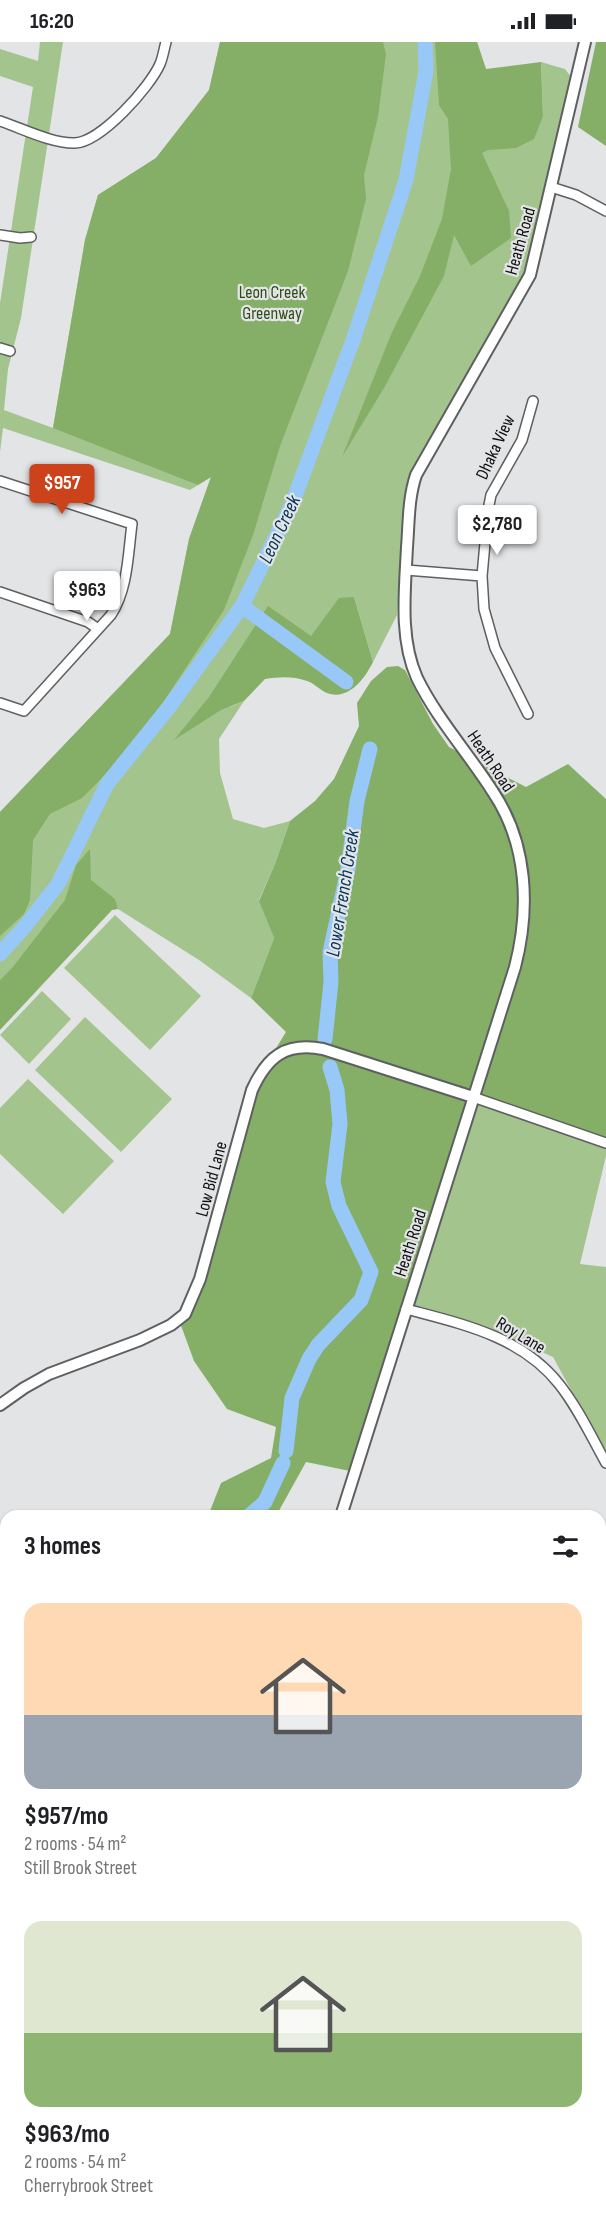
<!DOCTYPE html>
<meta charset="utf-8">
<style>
:root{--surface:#fff;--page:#f2f2f2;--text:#202124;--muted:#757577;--accent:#cc431b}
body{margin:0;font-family:"Sofia Sans Condensed",sans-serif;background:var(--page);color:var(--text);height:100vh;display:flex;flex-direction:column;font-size:22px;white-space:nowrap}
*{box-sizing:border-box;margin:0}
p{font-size:20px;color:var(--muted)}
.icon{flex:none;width:33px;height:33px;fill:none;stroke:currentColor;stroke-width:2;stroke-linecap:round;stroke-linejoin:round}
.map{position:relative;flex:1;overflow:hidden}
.drawer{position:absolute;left:0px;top:1468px;width:606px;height:722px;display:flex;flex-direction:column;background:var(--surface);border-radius:18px 18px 0 0;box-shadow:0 2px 4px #0004}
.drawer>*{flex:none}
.price{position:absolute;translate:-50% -51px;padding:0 14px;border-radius:6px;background:#fff;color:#222;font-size:20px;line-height:39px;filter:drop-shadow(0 2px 3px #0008)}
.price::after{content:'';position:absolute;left:50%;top:36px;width:18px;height:14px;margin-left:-9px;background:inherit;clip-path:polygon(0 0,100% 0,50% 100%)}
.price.selected{background:var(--accent);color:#fff}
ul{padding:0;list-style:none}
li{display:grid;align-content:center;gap:12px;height:318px;padding:0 24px}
li span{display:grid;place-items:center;height:186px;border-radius:18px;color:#555}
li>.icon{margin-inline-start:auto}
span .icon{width:108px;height:108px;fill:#fffc;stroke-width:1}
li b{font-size:26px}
h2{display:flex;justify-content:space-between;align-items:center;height:72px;padding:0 24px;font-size:26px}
.status{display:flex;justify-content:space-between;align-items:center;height:42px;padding:0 30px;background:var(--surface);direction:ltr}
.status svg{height:16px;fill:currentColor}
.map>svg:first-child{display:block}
.green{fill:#a4c48d}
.forest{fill:#85ae67}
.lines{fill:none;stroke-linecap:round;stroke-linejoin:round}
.river{stroke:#97c8f8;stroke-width:15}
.minor-casing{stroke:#5e5f61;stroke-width:12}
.tertiary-casing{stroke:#5e5f61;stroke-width:14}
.minor{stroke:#fff;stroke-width:9}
.tertiary{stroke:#fff;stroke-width:10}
.labels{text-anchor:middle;stroke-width:4.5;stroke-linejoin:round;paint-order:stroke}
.street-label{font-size:18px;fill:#101011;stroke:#e3e4e6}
.park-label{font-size:18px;fill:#304b19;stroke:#e3e4e6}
.water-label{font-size:20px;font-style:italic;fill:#04355a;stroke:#e3e4e6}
</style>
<div class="status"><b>16:20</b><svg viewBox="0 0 49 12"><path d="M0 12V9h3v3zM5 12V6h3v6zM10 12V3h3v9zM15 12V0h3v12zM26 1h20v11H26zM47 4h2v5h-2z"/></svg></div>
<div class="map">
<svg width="606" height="2189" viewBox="0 0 606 2189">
<rect width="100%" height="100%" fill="#e3e4e6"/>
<path class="green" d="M40 0H63L21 276 8 327 4 368 53 386 85 198 98 153 156 116 209 48 220 0H477L500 71 543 74 541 20 565 27 572 36 526 226 518 244 417 423 408 443 405 462 397 573 373 620 354 555 326 607 246 636 230 665 244 659 219 697 220 731 233 777 264 786 290 779 275 822 259 858 274 896 251 956 199 918 118 867 115 858 0 983V770L170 592 189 497 211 435 190 448 3 386 0 410V261L33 45 0 34V7L38 19Z
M115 873 201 954 150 1008 64 926Z
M42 949 71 977 29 1022 0 993Z
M85 975 172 1057 121 1110 35 1028Z
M28 1037 114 1119 63 1172 0 1112V1066Z
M473 1055 606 1101V1114L580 1222 606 1225V1412L553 1315 515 1298 406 1267Z
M0 1760H6V2048L0 2046Z"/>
<path class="forest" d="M220 0H383L386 12 378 75 364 133 366 157 348 229 280 404 253 493 224 568 164 659 120 718 82 756 50 772 33 798 30 858 24 872 0 894V770L170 592 189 497 211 435 198 443 53 386 85 198 98 153 156 116 209 48Z
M435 0H477L486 27 541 20 543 74 534 97 516 106 488 108 482 111 509 169 511 196 471 224 454 193 444 234 384 346 342 415 392 290 420 234 442 177 451 127 448 77 439 63Z
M596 0H606V104L578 85Z
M354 555 373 620C365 636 349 659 327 651 320 648 314 641 307 639 292 634 280 635 265 637L244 659 221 668 174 698 209 655 268 564 311 594 339 556Z
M398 624 405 628 433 682 449 705 526 745 568 722 606 757V1101L473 1056 355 1430 306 1420 276 1474H208L221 1441 271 1416 276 1385 227 1367 194 1319 179 1278 185 1272 257 1037 286 990 251 956 274 896 259 859 275 822 290 779 315 759 334 737 359 684 357 661 371 639 387 625Z
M90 807 91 838 115 857 118 867 112 868 0 988V938L12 926 65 858 76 823Z
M6 1630V1760H0V1631Z"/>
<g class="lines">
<path class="river" d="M242 564 346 640
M0 912 26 883 58 842 107 742 169 665 242 564 292 462 353 298 406 138 426 29 425 0
M325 997 331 940 330 910 348 827 357 759 370 707
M286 1409 292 1356 309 1317 318 1303 361 1258 371 1230 339 1164 333 1140 340 1082 337 1048 330 1025
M249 1474 265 1460 283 1421
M0 1728 6 1725"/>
<defs>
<path id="minor" d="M0 79C21 86 53 102 75 101 101 100 150 45 160 22 163 15 164 7 166 0
M551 145 576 153 606 169
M0 193 20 196 31 195
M0 306 10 309
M0 439 132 482C128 512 128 547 111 573L24 669 0 661
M406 528 482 534
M0 550 88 580 98 587
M528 672 495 606 484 567 482 534 488 468 491 453 522 398 533 359
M473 1055 606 1101
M406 1267C462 1282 521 1294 559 1342 578 1366 591 1394 606 1421
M0 2100 6 2103
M600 2125 606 2120
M26 2189 30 2184
M526 2189 531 2184"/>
<path id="tertiary" d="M0 1363 24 1346 49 1332 140 1298 171 1283 185 1272 200 1237 252 1048C267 1015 285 1000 323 1007L473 1055
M341 1474 515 925C530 867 528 802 493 750 469 712 437 677 417 636 399 596 405 548 407 505 409 481 408 457 416 433L530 233 585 0
M190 2189 195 2184"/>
</defs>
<use href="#minor" class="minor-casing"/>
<use href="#tertiary" class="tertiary-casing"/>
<use href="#minor" class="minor"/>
<use href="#tertiary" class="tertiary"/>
</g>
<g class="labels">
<g class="street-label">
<text transform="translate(520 199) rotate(-74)" y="6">Heath Road</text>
<text transform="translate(495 405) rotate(-65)" y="6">Dhaka View</text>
<text transform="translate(491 719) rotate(56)" y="6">Heath Road</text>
<text transform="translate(211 1137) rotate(-75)" y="6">Low Bid Lane</text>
<text transform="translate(410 1201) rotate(-72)" y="6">Heath Road</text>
<text transform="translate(521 1293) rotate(31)" y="6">Roy Lane</text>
</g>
<g class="park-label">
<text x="272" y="256">Leon Creek<tspan x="272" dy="21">Greenway</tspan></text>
</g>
<g class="water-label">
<text transform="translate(279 487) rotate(-65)" y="7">Leon Creek</text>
<text transform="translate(342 851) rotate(-81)" y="7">Lower French Creek</text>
</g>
</g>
</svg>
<b class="price selected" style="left:62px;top:473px">$957</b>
<b class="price" style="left:497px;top:514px">$2,780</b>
<b class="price" style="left:87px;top:580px">$963</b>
<section class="drawer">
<h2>3 homes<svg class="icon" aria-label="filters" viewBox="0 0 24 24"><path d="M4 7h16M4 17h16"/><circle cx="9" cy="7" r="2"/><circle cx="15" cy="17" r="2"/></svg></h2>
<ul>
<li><span style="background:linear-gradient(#ffd9b3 60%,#9aa5b1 0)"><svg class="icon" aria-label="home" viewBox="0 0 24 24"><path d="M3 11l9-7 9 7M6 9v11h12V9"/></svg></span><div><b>$957/mo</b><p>2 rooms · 54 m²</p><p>Still Brook Street</p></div></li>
<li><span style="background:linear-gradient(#dfe7d0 60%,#8fb573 0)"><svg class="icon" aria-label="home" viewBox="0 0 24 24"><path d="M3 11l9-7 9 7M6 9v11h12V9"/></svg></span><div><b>$963/mo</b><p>2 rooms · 54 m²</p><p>Cherrybrook Street</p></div></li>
</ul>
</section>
</div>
